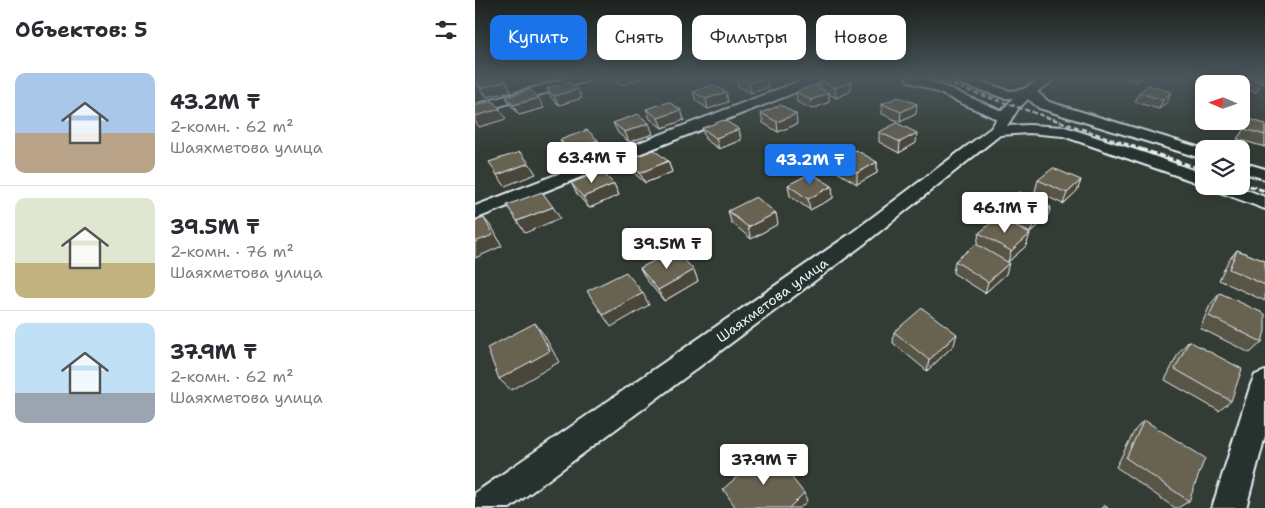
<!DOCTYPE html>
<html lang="ru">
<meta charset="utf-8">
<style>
:root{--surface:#fff;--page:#f7f7f7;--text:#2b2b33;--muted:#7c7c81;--line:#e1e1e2;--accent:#1a73e8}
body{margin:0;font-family:"Shantell Sans",sans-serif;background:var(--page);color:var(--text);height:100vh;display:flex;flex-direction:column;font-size:19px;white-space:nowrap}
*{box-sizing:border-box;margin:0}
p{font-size:16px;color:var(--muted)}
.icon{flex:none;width:28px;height:28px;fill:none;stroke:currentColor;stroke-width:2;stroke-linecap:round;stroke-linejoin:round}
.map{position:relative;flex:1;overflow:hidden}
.side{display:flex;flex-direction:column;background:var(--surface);width:475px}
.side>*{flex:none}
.top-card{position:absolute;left:15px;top:15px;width:475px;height:45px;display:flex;gap:10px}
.needle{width:32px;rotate:272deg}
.buttons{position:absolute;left:720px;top:75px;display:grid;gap:10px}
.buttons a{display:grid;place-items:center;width:55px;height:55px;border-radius:10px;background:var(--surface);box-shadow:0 2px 12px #0003;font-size:25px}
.price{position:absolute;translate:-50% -42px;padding:0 11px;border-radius:5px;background:#fff;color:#222;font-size:16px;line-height:32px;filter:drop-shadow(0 1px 2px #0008)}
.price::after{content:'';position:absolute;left:50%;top:30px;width:15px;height:11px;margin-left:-8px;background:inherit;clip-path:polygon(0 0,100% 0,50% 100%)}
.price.current{background:var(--accent);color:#fff}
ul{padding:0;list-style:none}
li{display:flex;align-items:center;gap:15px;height:125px;padding:0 15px}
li+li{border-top:1px solid var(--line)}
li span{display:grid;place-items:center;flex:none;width:140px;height:100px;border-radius:10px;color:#555}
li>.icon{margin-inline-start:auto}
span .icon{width:60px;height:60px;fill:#fffc;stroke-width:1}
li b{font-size:21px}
h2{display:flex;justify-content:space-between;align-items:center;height:60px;padding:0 15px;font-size:21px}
.chip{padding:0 18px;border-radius:10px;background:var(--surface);box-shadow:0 2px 12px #0003;font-size:18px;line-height:45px}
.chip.current{background:var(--accent);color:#fff}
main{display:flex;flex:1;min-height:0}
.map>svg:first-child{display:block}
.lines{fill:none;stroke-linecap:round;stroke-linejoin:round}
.minor-casing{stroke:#e8f1f8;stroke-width:4}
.minor{fill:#26332d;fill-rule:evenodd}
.rail-far1{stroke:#e8f1f8;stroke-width:2.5;stroke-dasharray:5 2.5;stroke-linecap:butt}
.rail{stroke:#e8f1f8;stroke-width:3;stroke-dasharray:6 3;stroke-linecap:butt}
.wall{fill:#595446;stroke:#e8f1f8}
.shaded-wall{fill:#494539;stroke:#e8f1f8}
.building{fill:#686251;stroke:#e8f1f8}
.labels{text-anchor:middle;stroke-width:4;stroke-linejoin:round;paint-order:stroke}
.street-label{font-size:14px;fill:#e8f1f8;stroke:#26332d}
</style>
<main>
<section class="side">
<h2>Объектов: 5<svg class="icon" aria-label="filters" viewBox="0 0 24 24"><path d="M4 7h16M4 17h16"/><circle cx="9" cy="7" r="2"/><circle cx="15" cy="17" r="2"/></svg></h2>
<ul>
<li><span style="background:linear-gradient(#a9c7e8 60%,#b9a48a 0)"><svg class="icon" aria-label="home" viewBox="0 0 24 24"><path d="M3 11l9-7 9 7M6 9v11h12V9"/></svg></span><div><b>43.2M ₸</b><p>2-комн. · 62 m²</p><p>Шаяхметова улица</p></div></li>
<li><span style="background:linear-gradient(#dfe7d0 65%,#c2b280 0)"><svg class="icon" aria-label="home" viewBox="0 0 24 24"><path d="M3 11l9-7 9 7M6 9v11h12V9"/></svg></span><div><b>39.5M ₸</b><p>2-комн. · 76 m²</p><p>Шаяхметова улица</p></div></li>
<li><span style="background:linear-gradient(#bfe0f5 70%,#9aa5b1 0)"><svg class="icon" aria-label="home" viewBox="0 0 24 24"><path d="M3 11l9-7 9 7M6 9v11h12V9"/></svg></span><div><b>37.9M ₸</b><p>2-комн. · 62 m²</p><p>Шаяхметова улица</p></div></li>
</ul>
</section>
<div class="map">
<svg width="790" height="508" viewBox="0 0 790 508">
<rect width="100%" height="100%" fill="#333c34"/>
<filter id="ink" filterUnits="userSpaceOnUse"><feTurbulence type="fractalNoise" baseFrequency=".02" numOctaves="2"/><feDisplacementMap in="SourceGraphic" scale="10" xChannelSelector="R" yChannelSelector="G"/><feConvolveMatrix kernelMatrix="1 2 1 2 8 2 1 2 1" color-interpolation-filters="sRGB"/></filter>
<g filter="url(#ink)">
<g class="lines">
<defs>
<path id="minor" d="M93 78H114L112 81 0 113V105Z
M333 78H351L349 81 0 219V206Z
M431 78H449L527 111 538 98H529L478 81 476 78H495L535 91 549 89 566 78H581L562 92 574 102 729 149V159L564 108 553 99 543 109 532 126 554 125 590 127 673 154 729 174V185L588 136 554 133 525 135 389 244 35 508H0V493L375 234 516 128 522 119 462 92 433 81Z
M766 162 790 169V179L766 172Z
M736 186H762L790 197V209L739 190Z
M790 371V436L771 508H737L776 384 780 375Z"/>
</defs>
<use href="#minor" class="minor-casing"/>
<use href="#minor" class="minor"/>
<path class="rail-far1" d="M457 78 669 150"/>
<path class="rail" d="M666 149 729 170
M766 183 790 191"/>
</g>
<path class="wall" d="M136 78H165L166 79 145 85Z
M261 78H292L293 87 276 93 263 86Z
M648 78H667L662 82Z
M761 78H790L781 92 766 88V84H758Z
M1 81 36 91 12 97 6 90Z
M345 81 376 91 361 98 354 94V102L337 109 322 102 321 92 345 89Z
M72 88 107 98 84 105 76 98Z
M218 92H251L253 102 233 109 221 101Z
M696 92 692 102 684 109 660 102 664 93Z
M31 97 69 108 44 115 37 107Z
M407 104 441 114 425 122 407 114Z
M171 109 206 110 209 120 187 128 175 119Z
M286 113 322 124 303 132 288 123Z
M138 123 178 134 154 142 143 133Z
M790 124V147L762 139 769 129Z
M227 128 264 129 266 140 244 149 230 139Z
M404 132 441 143 424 153 404 142Z
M85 140 128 151 100 161 90 150Z
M152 160 193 161 197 172 170 183 157 171Z
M361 161 402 162V173L382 184 362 172Z
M563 180H606L602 191 588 204 560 191Z
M96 183 139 184 144 195 114 208 102 194Z
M313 185 357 186 358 198 335 210 315 196Z
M528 206 572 218 555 233 525 217Z
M253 211 303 224 276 239 256 222Z
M504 233 551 246 533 262 531 274 510 293 478 273 480 261 502 244Z
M762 250 790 261V301L744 280 753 261Z
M165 268 219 270 223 281 189 301 171 279Z
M745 293 787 342 775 353 725 328 735 305Z
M419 332 479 345 452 371 418 343Z
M714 341 756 401 744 411 690 380 704 352Z
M669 420 714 501 703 508H700L641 467 660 430Z"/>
<path class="shaded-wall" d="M64 78H85L66 83Z
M143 78H165L166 79 145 85Z
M289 78H292L293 87 276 93 274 83Z
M31 81 36 91 12 97 6 88Z
M376 82V91L361 98 360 88Z
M103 89 107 98 84 105 79 96Z
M251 92 253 102 233 109 231 99Z
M696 92 692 102 684 109 688 100Z
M354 93V102L337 109 336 100Z
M64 98 69 108 44 115 38 105Z
M442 104 441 114 425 122 426 112Z
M25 109 31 119 4 127 0 121V116Z
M206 110 209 120 187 128 183 118Z
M321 114 322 124 303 132 302 122Z
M174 123 178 134 154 142 150 132Z
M264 129 266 140 244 149 241 138Z
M442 133 441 143 424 153 425 142Z
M123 140 128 151 100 161 95 150Z
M193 161 197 172 170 183 165 173Z
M402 162V173L382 184V173Z
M54 163 61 174 30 186 22 175Z
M606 180 602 191 588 204 592 193Z
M139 184 144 195 114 208 108 197Z
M357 186 358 198 335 210 333 199Z
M78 207 85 218 50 233 42 221Z
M576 207 572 218 555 233 559 222Z
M301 213 303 224 276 239 273 227Z
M9 218 18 229 27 246 0 258V242Z
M555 234 551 246 533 262 536 251Z
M534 263 531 274 510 293 513 282Z
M219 270 223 281 189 301 183 290Z
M168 293 174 305 136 327 128 315Z
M60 323 69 335 84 362 36 390 24 379Z
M482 334 479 345 452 371 454 360Z
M329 493 332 501 325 508H314Z"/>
<path class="building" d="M11 78H28L31 81 6 88 1 81Z
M264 78H289L274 83Z
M352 78H368L376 82 360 88 345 81Z
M770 78H790L787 82Z
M95 82 103 89 79 96 72 88Z
M238 85 251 92 231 99 218 92Z
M338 85 354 93 336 100 321 92Z
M673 85 696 92 688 100 664 93Z
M56 90 64 98 38 105 31 97Z
M423 97 442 104 426 112 407 104Z
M18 101 25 109 0 116V106Z
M194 102 206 110 183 118 171 109Z
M306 105 321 114 302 122 286 113Z
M163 114 174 123 150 132 138 123Z
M775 119 790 124V135L769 129Z
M249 120 264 129 241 138 227 128Z
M422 123 442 133 425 142 404 132Z
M112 130 123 140 95 150 85 140Z
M179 150 193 161 165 173 152 160Z
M381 150 402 162 382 173 361 161Z
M45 152 54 163 22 175 14 162Z
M578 168 606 180 592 193 563 180Z
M126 171 139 184 108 197 96 183Z
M336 173 357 186 333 199 313 185Z
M67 192 78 207 42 221 32 205Z
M545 192 576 207 559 222 528 206Z
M281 197 301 213 273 227 253 211Z
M523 217 555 234 536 251 504 233Z
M9 218 18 235 0 242V221Z
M501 244 534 263 513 282 480 261Z
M200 250 219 270 183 290 165 268Z
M762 250 790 261V285L754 269Z
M151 272 168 293 128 315 112 291Z
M745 293 790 314V331L787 342 734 316Z
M447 308 482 334 454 360 419 332Z
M60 323 75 351 24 379 12 348Z
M714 341 767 369 756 401 700 369Z
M669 420 730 458 714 501 651 458Z
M294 449 329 493 314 508H261L248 489Z
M629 505 633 508H627Z"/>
</g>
<linearGradient id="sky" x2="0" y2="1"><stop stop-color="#1c211d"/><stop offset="0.52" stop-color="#4a565c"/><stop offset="1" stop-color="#4a565c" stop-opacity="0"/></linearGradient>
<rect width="790" height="149" fill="url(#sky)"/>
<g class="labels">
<g class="street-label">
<text transform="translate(297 300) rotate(-36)" y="5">Шаяхметова улица</text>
</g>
</g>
</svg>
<div class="buttons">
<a><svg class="needle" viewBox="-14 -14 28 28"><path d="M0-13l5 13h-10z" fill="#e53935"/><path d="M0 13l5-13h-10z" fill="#7c7c81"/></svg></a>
<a><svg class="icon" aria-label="layers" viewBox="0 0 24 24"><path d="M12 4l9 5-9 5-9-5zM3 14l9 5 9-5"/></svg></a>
</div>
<b class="price" style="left:117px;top:184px">63.4M ₸</b>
<b class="price current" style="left:335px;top:186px">43.2M ₸</b>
<b class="price" style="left:530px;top:234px">46.1M ₸</b>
<b class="price" style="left:192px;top:270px">39.5M ₸</b>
<b class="price" style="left:289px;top:486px">37.9M ₸</b>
<div class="top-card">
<a class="chip current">Купить</a>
<a class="chip">Снять</a>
<a class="chip">Фильтры</a>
<a class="chip">Новое</a>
</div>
</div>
</main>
